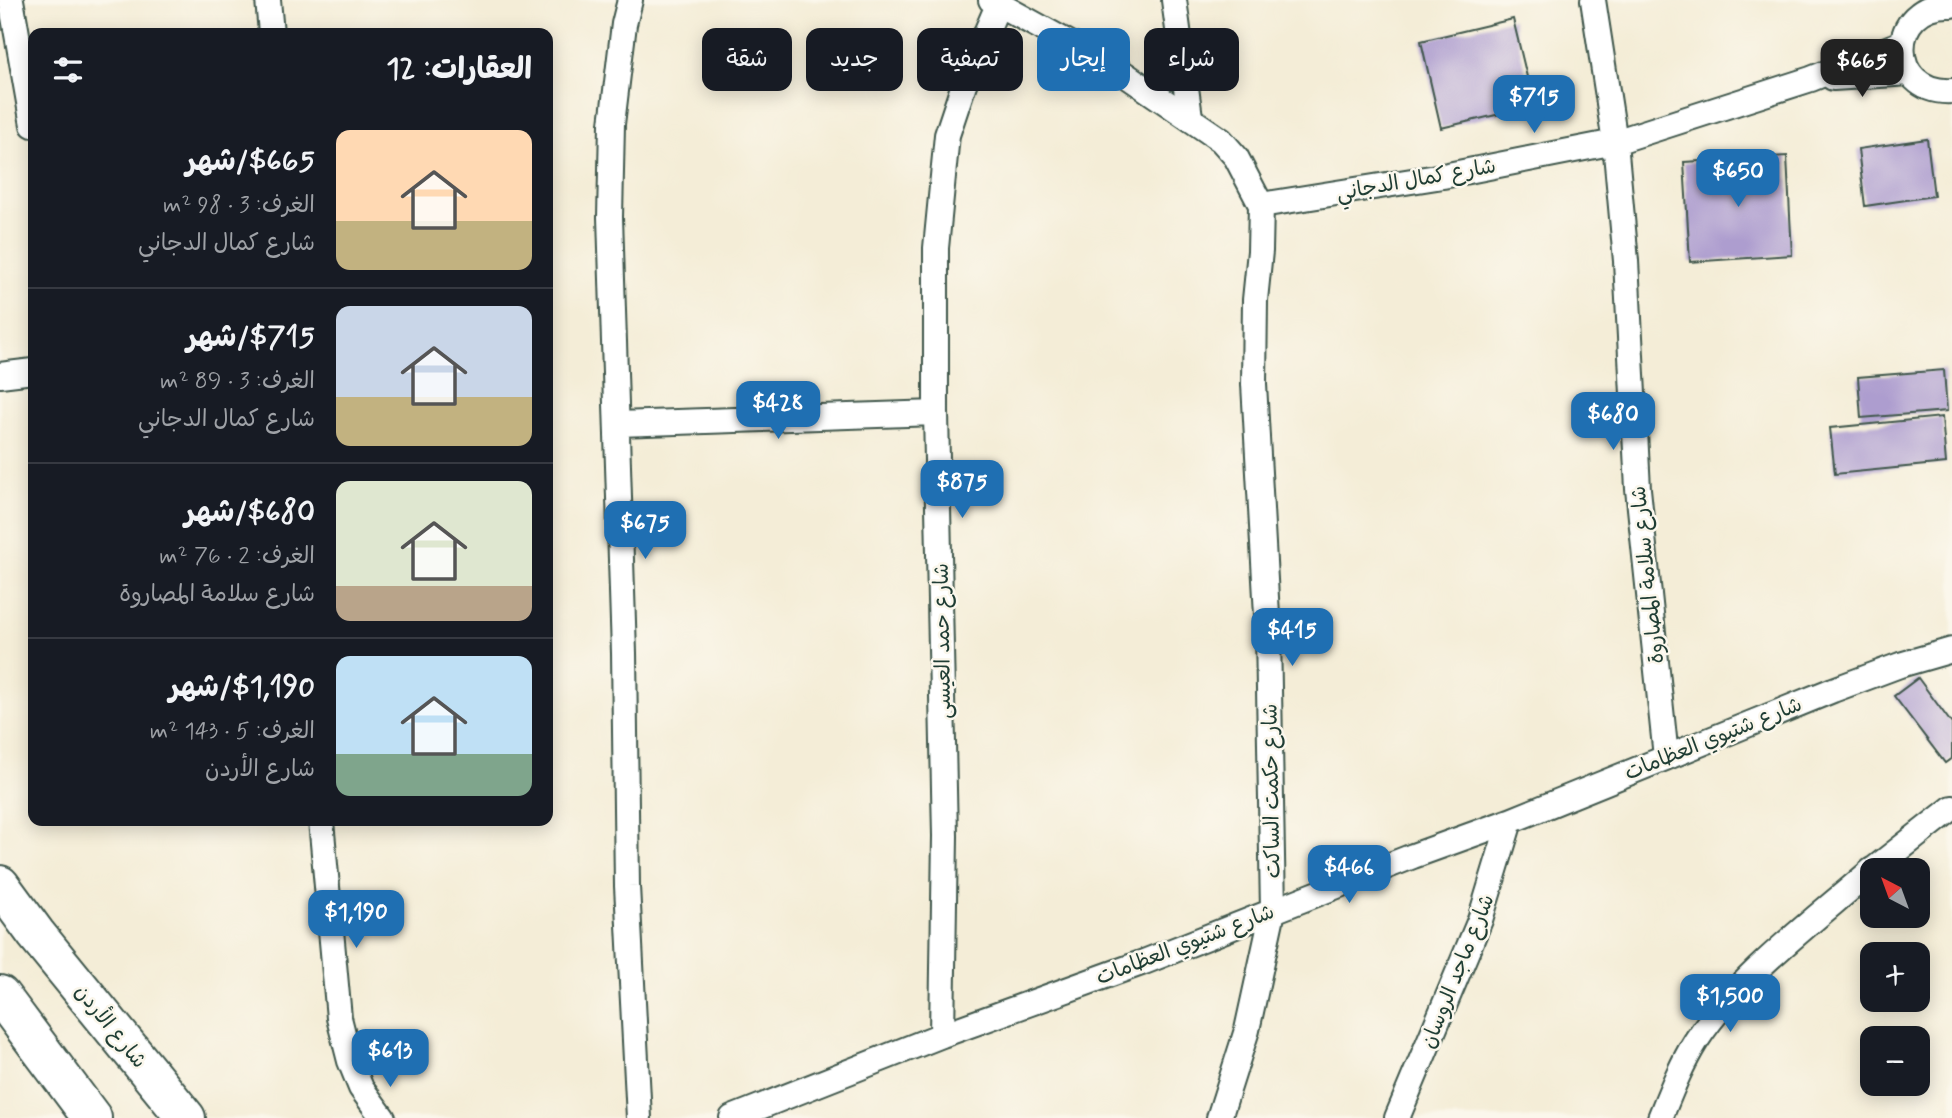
<!DOCTYPE html>
<html lang="ar">
<meta charset="utf-8">
<style>
:root{--surface:#171b24;--page:#242831;--text:#f1f3f6;--muted:#9ea1a6;--line:#363941;--accent:#1f6fb2}
body{margin:0;font-family:Mynerve,"Playpen Sans Arabic",sans-serif;background:var(--page);color:var(--text);direction:rtl;height:100vh;display:flex;flex-direction:column;font-size:26px;white-space:nowrap}
*{box-sizing:border-box;margin:0}
p{font-size:23px;color:var(--muted)}
.icon{flex:none;width:38px;height:38px;fill:none;stroke:currentColor;stroke-width:2;stroke-linecap:round;stroke-linejoin:round}
.map{position:relative;flex:1;overflow:hidden;direction:ltr}
.sheet{position:absolute;left:28px;top:28px;width:525px;height:798px;display:flex;flex-direction:column;background:var(--surface);border-radius:14px;box-shadow:0 4px 18px #0003;direction:rtl}
.sheet>*{flex:none}
.guide{position:absolute;left:574px;top:28px;width:665px;height:63px;direction:rtl;display:flex;gap:14px}
.needle{width:46px;rotate:319deg}
.buttons{position:absolute;left:1860px;top:858px;display:grid;gap:14px}
.buttons a{display:grid;place-items:center;width:70px;height:70px;border-radius:14px;background:var(--surface);box-shadow:0 4px 18px #0003;font-size:35px}
.price{position:absolute;translate:-50% -60px;padding:0 16px;border-radius:14px;background:var(--accent);color:#fff;font-size:23px;line-height:46px;filter:drop-shadow(0 2px 4px #0008)}
.price::after{content:'';position:absolute;left:50%;top:42px;width:21px;height:16px;margin-left:-10px;background:inherit;clip-path:polygon(0 0,100% 0,50% 100%)}
.price.selected{background:#222;color:#fff}
ul{padding:0;list-style:none}
li{display:flex;align-items:center;gap:21px;height:175px;padding:0 21px}
li+li{border-top:2px solid var(--line)}
li span{display:grid;place-items:center;flex:none;width:196px;height:140px;border-radius:14px;color:#555}
li>.icon{margin-inline-start:auto}
span .icon{width:84px;height:84px;fill:#fffc;stroke-width:1}
li b{font-size:30px}
h2{display:flex;justify-content:space-between;align-items:center;height:84px;padding:0 21px;font-size:30px}
.tag{padding:0 24px;border-radius:14px;background:var(--surface);box-shadow:0 4px 18px #0003;font-size:24px;line-height:63px}
.tag.selected{background:var(--accent);color:#fff}
.map>svg:first-child{display:block}
.building{fill:#ad9dcf}
.lines{fill:none;stroke-linecap:round;stroke-linejoin:round}
.minor-casing{stroke:#3f574c;stroke-width:28}
.trunk-casing{stroke:#3f574c;stroke-width:42}
.minor{stroke:#fff;stroke-width:24}
.trunk{stroke:#fff;stroke-width:38}
.labels{text-anchor:middle;stroke-width:5;stroke-linejoin:round;paint-order:stroke}
.street-label{font-size:21px;fill:#1f3d34;stroke:#fbf7ec}
</style>
<div class="map">
<svg width="1952" height="1118" viewBox="0 0 1952 1118">
<rect width="100%" height="100%" fill="#fbf7ec"/>
<filter id="ink" filterUnits="userSpaceOnUse"><feTurbulence type="fractalNoise" baseFrequency=".0143" numOctaves="2"/><feDisplacementMap in="SourceGraphic" scale="14" xChannelSelector="R" yChannelSelector="G"/><feConvolveMatrix kernelMatrix="1 2 1 2 8 2 1 2 1" color-interpolation-filters="sRGB"/></filter>
<filter id="wash" filterUnits="userSpaceOnUse"><feTurbulence type="fractalNoise" baseFrequency=".00686" numOctaves="4" result="noise"/><feDisplacementMap in="SourceGraphic" scale="28" xChannelSelector="R" yChannelSelector="G"/><feGaussianBlur stdDeviation="1.57" result="paint"/><feColorMatrix in="noise" values="0 0 0 0 0 0 0 0 0 0 0 0 0 0 0 0 0 1.4 0 .05"/><feComposite in="paint" operator="in"/></filter>
<g filter="url(#wash)">
<rect width="100%" height="100%" fill="#f4edd7"/>
<g id="blocks">
<path class="building" d="M1513 19 1534 106 1441 128 1421 41Z
M1927 139 1934 196 1865 206 1858 149Z
M1787 156 1792 255 1690 262 1684 162Z
M1944 370 1947 411 1861 418 1858 377Z
M1942 417 1946 463 1835 474 1830 428Z
M1918 678 1952 724V758L1945 763 1894 696Z"/>
</g>
</g>
<g filter="url(#ink)">
<use href="#blocks" fill-opacity="0" stroke="#3f574c" stroke-width="2"/>
<g class="lines">
<defs>
<path id="minor" d="M11 0 33 125
M268 0 271 33
M630 0 624 24 612 124 610 217 624 653 627 886 639 1118
M991 0 1123 73 1221 140 1236 157 1261 205 1260 251 1255 300 1254 384 1268 633 1273 911 1247 1030 1219 1118
M1174 0 1190 117
M1593 0 1615 142 1626 261 1638 489 1666 757
M1952 5C1886 2 1886 95 1952 91
M1833 78 1910 73
M1261 205 1443 176 1615 142 1811 79 1902 43
M0 375 33 371
M618 424 936 413
M321 821 339 1018 350 1061 361 1088 383 1118
M1873 870 1952 808
M942 1035 945 836 936 413V248L947 135 964 84 998 5
M732 1118 942 1035 1144 962 1413 856 1510 821 1833 690 1900 665 1952 650
M1397 1118 1480 920 1510 821
M1660 1118C1671 1091 1681 1065 1696 1041 1737 977 1815 920 1872 870"/>
<path id="trunk" d="M0 885 36 934 186 1118
M0 995 92 1118"/>
</defs>
<use href="#minor" class="minor-casing"/>
<use href="#trunk" class="trunk-casing"/>
<use href="#minor" class="minor"/>
<use href="#trunk" class="trunk"/>
</g>
</g>
<g class="labels">
<g class="street-label">
<text transform="translate(1416 179) rotate(-10)" y="7">شارع كمال الدجاني</text>
<text transform="translate(1647 575) rotate(-96)" y="7">شارع سلامة المصاروة</text>
<text transform="translate(942 641) rotate(-91)" y="7">شارع حمد العيسى</text>
<text transform="translate(1713 738) rotate(-22)" y="7">شارع شتيوي العظامات</text>
<text transform="translate(1271 791) rotate(-91)" y="7">شارع حكمت الساكت</text>
<text transform="translate(1185 944) rotate(-21)" y="7">شارع شتيوي العظامات</text>
<text transform="translate(1457 971) rotate(-68)" y="7">شارع ماجد الروسان</text>
<text transform="translate(111 1026) rotate(51)" y="7">شارع الأردن</text>
</g>
</g>
</svg>
<div class="buttons">
<a><svg class="needle" viewBox="-14 -14 28 28"><path d="M0-13l5 13h-10z" fill="#e53935"/><path d="M0 13l5-13h-10z" fill="#9ea1a6"/></svg></a>
<a>+</a>
<a>−</a>
</div>
<b class="price selected" style="left:1862px;top:99px">$665</b>
<b class="price" style="left:1534px;top:135px">$715</b>
<b class="price" style="left:1738px;top:209px">$650</b>
<b class="price" style="left:778px;top:441px">$428</b>
<b class="price" style="left:1613px;top:452px">$680</b>
<b class="price" style="left:962px;top:520px">$875</b>
<b class="price" style="left:645px;top:561px">$675</b>
<b class="price" style="left:1292px;top:668px">$415</b>
<b class="price" style="left:1349px;top:905px">$466</b>
<b class="price" style="left:356px;top:950px">$1,190</b>
<b class="price" style="left:1730px;top:1034px">$1,500</b>
<b class="price" style="left:390px;top:1089px">$613</b>
<div class="guide">
<a class="tag">شراء</a>
<a class="tag selected">إيجار</a>
<a class="tag">تصفية</a>
<a class="tag">جديد</a>
<a class="tag">شقة</a>
</div>
<section class="sheet">
<h2>العقارات: 12<svg class="icon" aria-label="filters" viewBox="0 0 24 24"><path d="M4 7h16M4 17h16"/><circle cx="9" cy="7" r="2"/><circle cx="15" cy="17" r="2"/></svg></h2>
<ul>
<li><span style="background:linear-gradient(#ffd9b3 65%,#c2b280 0)"><svg class="icon" aria-label="home" viewBox="0 0 24 24"><path d="M3 11l9-7 9 7M6 9v11h12V9"/></svg></span><div><b>$665/شهر</b><p>الغرف: 3 · 98 m²</p><p>شارع كمال الدجاني</p></div></li>
<li><span style="background:linear-gradient(#c9d6e8 65%,#c2b280 0)"><svg class="icon" aria-label="home" viewBox="0 0 24 24"><path d="M3 11l9-7 9 7M6 9v11h12V9"/></svg></span><div><b>$715/شهر</b><p>الغرف: 3 · 89 m²</p><p>شارع كمال الدجاني</p></div></li>
<li><span style="background:linear-gradient(#dfe7d0 75%,#b9a48a 0)"><svg class="icon" aria-label="home" viewBox="0 0 24 24"><path d="M3 11l9-7 9 7M6 9v11h12V9"/></svg></span><div><b>$680/شهر</b><p>الغرف: 2 · 76 m²</p><p>شارع سلامة المصاروة</p></div></li>
<li><span style="background:linear-gradient(#bfe0f5 70%,#7fa58c 0)"><svg class="icon" aria-label="home" viewBox="0 0 24 24"><path d="M3 11l9-7 9 7M6 9v11h12V9"/></svg></span><div><b>$1,190/شهر</b><p>الغرف: 5 · 143 m²</p><p>شارع الأردن</p></div></li>
</ul>
</section>
</div>
